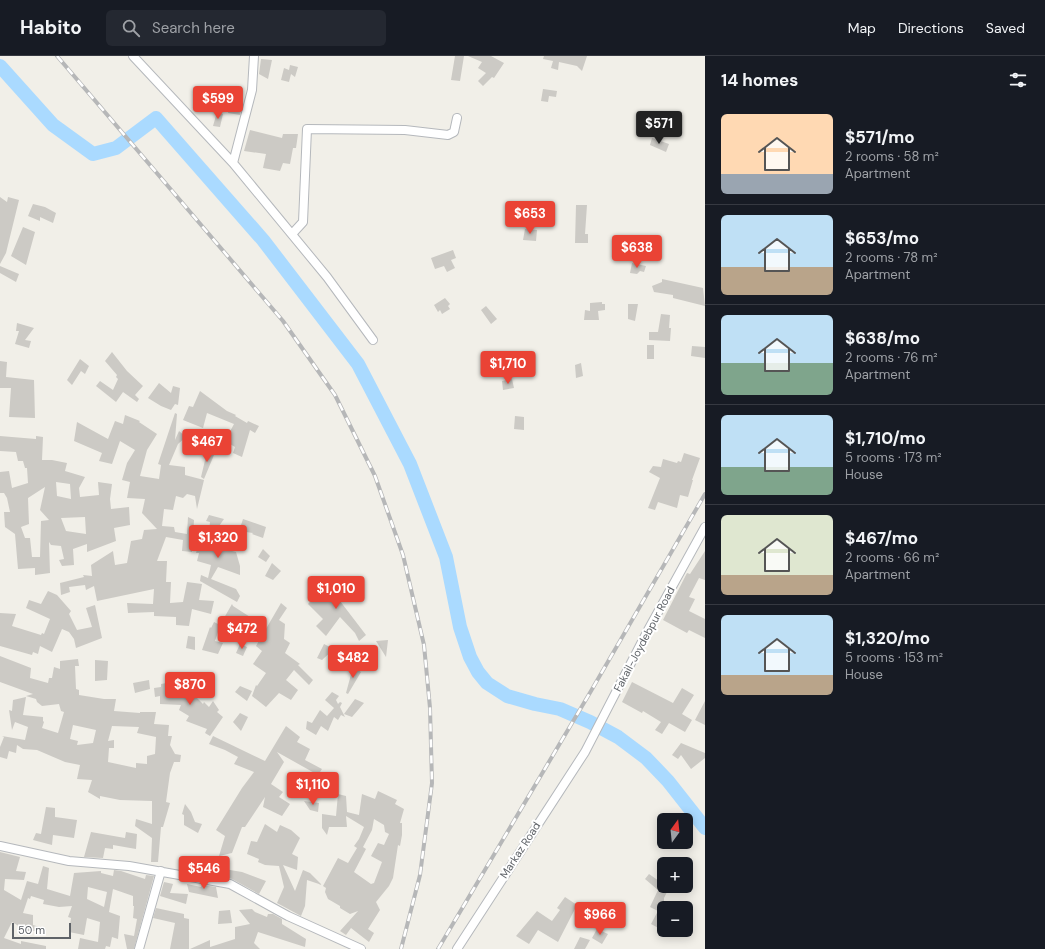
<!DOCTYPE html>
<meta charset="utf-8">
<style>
:root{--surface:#171b24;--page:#242831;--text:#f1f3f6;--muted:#9ea1a6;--line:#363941;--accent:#ea4335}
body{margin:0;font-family:"DM Sans",sans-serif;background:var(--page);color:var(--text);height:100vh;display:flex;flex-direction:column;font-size:15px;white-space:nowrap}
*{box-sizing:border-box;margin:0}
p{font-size:13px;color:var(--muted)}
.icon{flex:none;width:22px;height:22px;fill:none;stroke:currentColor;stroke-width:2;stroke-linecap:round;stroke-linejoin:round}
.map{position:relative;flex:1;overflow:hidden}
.details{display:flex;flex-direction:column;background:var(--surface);width:340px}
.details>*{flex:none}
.needle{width:26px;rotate:15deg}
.controls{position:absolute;left:657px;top:757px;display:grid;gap:8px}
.controls a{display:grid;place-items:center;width:36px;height:36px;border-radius:6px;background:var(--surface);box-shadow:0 2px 10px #0003;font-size:20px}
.scale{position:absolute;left:12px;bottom:10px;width:59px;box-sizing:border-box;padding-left:4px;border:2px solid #5f6368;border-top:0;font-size:11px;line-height:14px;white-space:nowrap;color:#5f6368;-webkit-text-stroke:3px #fff;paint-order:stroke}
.price{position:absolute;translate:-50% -34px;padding:0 9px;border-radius:4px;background:var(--accent);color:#fff;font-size:13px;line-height:26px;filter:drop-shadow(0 1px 2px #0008)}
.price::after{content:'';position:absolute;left:50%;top:24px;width:12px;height:9px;margin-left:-6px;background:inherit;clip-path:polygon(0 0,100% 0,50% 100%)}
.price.current{background:#222;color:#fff}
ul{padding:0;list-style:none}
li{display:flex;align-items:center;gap:12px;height:100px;padding:0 16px}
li+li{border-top:1px solid var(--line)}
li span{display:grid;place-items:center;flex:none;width:112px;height:80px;border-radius:6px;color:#555}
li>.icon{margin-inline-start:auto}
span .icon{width:48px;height:48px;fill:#fffc;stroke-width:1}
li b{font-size:17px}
h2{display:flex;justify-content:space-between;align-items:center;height:48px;padding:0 16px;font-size:17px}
header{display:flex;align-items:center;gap:24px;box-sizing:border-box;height:56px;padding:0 20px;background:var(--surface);border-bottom:1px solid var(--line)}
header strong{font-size:19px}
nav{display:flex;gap:22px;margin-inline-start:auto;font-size:14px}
.search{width:280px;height:36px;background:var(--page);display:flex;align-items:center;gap:10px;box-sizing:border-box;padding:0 14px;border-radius:6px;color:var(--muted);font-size:15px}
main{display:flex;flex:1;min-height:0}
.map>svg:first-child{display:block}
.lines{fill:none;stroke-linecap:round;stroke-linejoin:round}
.river{stroke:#aadaff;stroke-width:14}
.building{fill:#cccac5;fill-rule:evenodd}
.minor-casing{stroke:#b5b8bc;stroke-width:10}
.minor{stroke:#fff;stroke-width:8}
.rail-casing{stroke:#b6b7b8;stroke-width:4}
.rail{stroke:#fff;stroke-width:2.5;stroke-dasharray:8;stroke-linecap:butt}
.labels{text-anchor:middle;stroke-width:4;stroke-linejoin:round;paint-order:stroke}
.street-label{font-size:11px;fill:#5f6368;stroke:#fff}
</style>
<header>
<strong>Habito</strong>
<div class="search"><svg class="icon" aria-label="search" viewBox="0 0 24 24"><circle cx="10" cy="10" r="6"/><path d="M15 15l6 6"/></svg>Search here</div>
<nav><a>Map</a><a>Directions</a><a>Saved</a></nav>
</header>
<main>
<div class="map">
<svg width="705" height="893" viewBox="0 0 705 893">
<rect width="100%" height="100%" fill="#f1efe8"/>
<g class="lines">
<path class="river" d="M0 10 53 69 93 98 116 92 156 62 263 184 358 308 410 408 446 501 460 571 470 601 478 616 487 627 507 640 535 648 560 653 590 666 618 681 646 702 668 725 705 772"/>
</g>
<path class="building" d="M455 0H464L460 25 451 24Z
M468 0H491L504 7 494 22 492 21 483 30 478 25 486 17 478 12 482 6Z
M544 0H587L582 15 577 10 559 6 558 14 551 12 553 5 543 3Z
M261 3 272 4 268 23 259 18Z
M290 9 298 11 295 21 291 18 289 26 281 24 284 12 289 14Z
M203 30 221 34 215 42 201 39Z
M543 33 557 35 556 41 549 40 548 46 541 45Z
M243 47 240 59 228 57 231 48Z
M217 56 223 58 220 71 213 70Z
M250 74 282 82 283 78H298L296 92H293L290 108 283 107 280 115 263 112 266 98 244 95Z
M652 82 669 88 666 96 650 89Z
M0 141 7 146 8 141 19 144 6 197 0 208Z
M33 148 45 151 56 157 53 167 40 161V165L28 160Z
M576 149H587L585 178H588V187H575Z
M23 171 35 176 26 209 11 200Z
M525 173 537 174 536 185 523 184Z
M453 194 456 202 451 204 455 212 447 216 444 210 435 213 431 202Z
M632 207 646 210 644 216 640 215 637 218 630 217Z
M0 210 19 218 16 226 0 217Z
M662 223 703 232 705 250 673 242V239L654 236 652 230 662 226Z
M445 242 450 248 448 250 450 253 442 258 440 254 438 256 434 249Z
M602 246V248H605V254L598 255 599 264H584L585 254 590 255V247Z
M628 248H638L635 265 628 263Z
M486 250 497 263 491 268 481 254Z
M661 258 670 259 669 272H671L670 285 649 284V276H658Z
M17 267 34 272 25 284 31 285 29 292 15 288 19 275H16Z
M647 289H654V303H647Z
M692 290 705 291V302L691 300Z
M112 296 127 315 143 330 135 339 139 343 137 346 123 336 116 346 96 330 100 325 113 334 118 323 116 321 117 319 105 305Z
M80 303 89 310 85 318 81 315 72 329 67 324Z
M0 305 7 306 6 321 34 324 35 362 9 361 11 332H0Z
M581 307 583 320 576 322 575 309Z
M512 323 514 332 503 334 502 325Z
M159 327 171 337 173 330 180 332 178 349 175 348 171 354 161 350 148 342Z
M200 335 227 355 236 359 235 360 247 367 248 365 259 370 255 377 250 374 242 401 233 397 235 391 225 385 234 368 207 357 203 372 183 364 189 350 193 351Z
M175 357 177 358 175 384 179 375 186 381 178 388 169 409 185 411V419L204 424 197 453 195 440 187 438 183 442 176 440 173 454 164 453 162 470 174 471 175 476 187 478 188 461 194 464 192 496 182 495 183 484 166 481 157 505H167L166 526H171L170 547 183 546 187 526 202 528 199 544 214 545 211 558 192 553 189 570 176 569V561L154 560V556L128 557 127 547 153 548 154 533 97 545 94 530 86 534 85 529 69 531 70 536 61 539 60 527 84 521 83 519 92 520 91 509 113 495 115 509 127 507 131 485 142 483 144 474 157 473 142 457 145 443 127 442 130 426 122 424 127 407 135 394 120 385 112 408 99 405 102 397 74 385 77 366 108 383 115 365 123 368 125 359 140 365 139 366 157 378 147 394 140 420 159 423 161 409 158 408Z
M515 360 524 361V374L514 373Z
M0 380 36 383V380L43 381 42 404H52L67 407 65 415 85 421 79 432 80 441 99 439 98 426 112 428 110 443 111 453 129 451 130 469 114 472 116 485 87 496V488L73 493 74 509 62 510 59 504 64 503 61 490 51 489 49 486 50 517 35 519V512L18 513 15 478 5 471 4 456H10L7 442 4 437H0V416L9 415 12 432 28 427 27 412H25L23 405H18L16 396 0 395ZM56 426 70 428 71 443 57 440ZM45 431 40 454 49 464 41 465 40 501H32L30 482H25L21 471 29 468 28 442ZM85 461 86 478 66 475 61 462Z
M208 392 214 399 204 423 201 421Z
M684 397 700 402 692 424H693L688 441 680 439 677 452 658 446 655 454 648 452 660 422 649 416 653 410 661 411 663 403 677 407 678 405 681 406Z
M209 459 224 463 212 480 226 485 224 493 236 496 240 510V519L218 511 211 523 236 533 240 540 237 546 200 525 201 519 208 522 211 509 197 505 199 497H196L200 483 208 484 210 466 206 465Z
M243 463 266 471 263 482 252 478 253 477 239 475Z
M263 493 270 500 266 506 258 501Z
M705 495V524L699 522 689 541 695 543 689 555 705 563V582L689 574 687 577 663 564 687 517 690 518Z
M272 507 281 515 273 524 265 520Z
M350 521 355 532 340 545 366 579 359 585 355 577 340 561 326 580 316 570 323 563 308 548 316 539 319 543 327 535 332 543 340 536 339 530Z
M48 535 57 539 71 555 69 558 77 574 92 571 86 552 95 549 102 582 76 592 74 583 69 576 62 573 52 596 40 590 38 598 33 596 32 599 0 590V557L16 558 12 570 41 579 42 577 44 578 50 563 26 552 29 544 41 548Z
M281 547 287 552 279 564 285 568 284 583 290 587 285 597 300 608 298 609 313 624 309 629 294 614 286 624 298 634 291 644 279 637 266 651 252 640 256 629 257 630 266 617 253 608 262 595 256 590Z
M232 548 233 550 258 566 252 577 245 575 248 569 237 560 234 566 230 565 228 572 230 573H219L215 585 223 587 218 598 202 594 210 571 211 572 214 566 220 569Z
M188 580 195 581V594L186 592Z
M388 584 386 601 376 585Z
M240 588 247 591 243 600 236 597Z
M324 588 334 593 322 604 317 602Z
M0 600 31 612 30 622 48 627 49 622H52L54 611 60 613V605L78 603 79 610H75L76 633 79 634V639L104 643H116L114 655 140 657V656H156L154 668 169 669 168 680H172L170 689 175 698 181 699 180 706H174L170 717 166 746 170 747 163 771H161L158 806H151L152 782 135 770 136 763 152 768V745L120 744 100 740V743L88 736 92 724 77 723 80 709 65 706 37 694 23 693 17 689 16 697 9 695 7 703 0 701V691L4 681 2 680 25 684 28 671 15 666 12 674 9 654 12 655 13 644 26 641 23 659 43 661V665L44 666 42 672 58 677 64 656 61 655 59 648 42 650 37 646 36 643 26 640 33 638 0 626ZM73 669 96 674 93 687 77 689 78 685 70 683ZM112 670 139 671 137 677 156 681 155 698 147 700V708L136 707V712L108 706 109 692H114V684L108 685Z
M95 604 108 605 107 624 95 625Z
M353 611 361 616 348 638 346 637Z
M149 624 150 633 135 637 133 627Z
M172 626 185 630 203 648 204 646 209 651 213 645 219 654 217 656 223 661 210 680 205 677 207 673 186 665 189 660 179 654 181 649 160 648V640L155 641 154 632 161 631V628Z
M632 626 673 647 682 632 694 639 682 658 692 664 685 676 669 667 662 678 655 674 661 666 643 655 642 657 622 646Z
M240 630 252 635 247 645 235 636Z
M332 636 339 640 336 644 338 648 340 646 342 647 340 651 345 661 341 659 338 664 334 661 328 675 321 670 316 679 306 673 307 665 312 667 320 654 327 660 334 652 325 644Z
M355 643 364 647 352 661 344 658Z
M705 645V669L695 664Z
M240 657 248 661 241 675 233 666Z
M286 670 300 681 297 686 310 693 305 704 322 713 318 719 277 696 284 706 271 728 283 736 279 741 290 748 282 760 263 751 265 741 245 771H242L232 797 219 800 225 780 216 774 242 732 254 716 234 708 238 701 225 694 209 688 213 680 265 705Z
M681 687 705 697V702L691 713 681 699 678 703 672 699Z
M378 735 397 744 395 748 404 753 400 767H402V779L400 790 398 789 393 822 389 830 376 846 380 854 368 873 374 877 369 886 351 872 346 879 340 875 358 855 350 858 340 852V850L328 843 325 836 326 832 323 830 338 802 348 807 357 792 354 790 359 783 364 771 346 760 347 771H329L327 779 322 772V758L336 760 338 738 346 740 347 756 359 759 362 738 375 743ZM374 763 384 769 385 776 389 778 384 789 378 787 371 800 382 806 374 827 371 828 354 816 366 793 363 791 372 774Z
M304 745 319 747 318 756 310 754Z
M185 748 191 756 195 766 202 768 198 777 184 769V759L182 758Z
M46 751 55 752V761L77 764 74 782 53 779 52 789 33 784 36 777 41 778Z
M265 768 277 776 280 769 291 774 300 782 292 798 298 801 297 814 283 809 295 835 303 814 310 817 322 829 307 824 305 850 301 860 277 847 284 831 279 810 265 809 258 806 259 803 247 798 251 785 257 786Z
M91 776 125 782 126 776 137 778 136 793 113 789V793L105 792 103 802 84 801Z
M0 796 20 801 16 815 26 816 24 824 5 823 4 834 21 844 27 825 38 828 43 810 49 812 47 833 70 840 74 817 101 815V817L113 820 114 814 121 815 145 823 146 819 154 820 134 893H127L124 878 134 880 137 863 133 862 134 850H133V840L113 833 109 856 120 860 118 883 112 881 110 891 106 890 105 893H78L80 882 98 886 100 866 87 862 84 879 69 876 71 862 68 861 72 850 59 851 43 848 44 844 31 840 30 843 28 842 23 857 33 859V869L46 873 45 875H27L12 866 4 882 21 888V885L46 890V893H0ZM88 831 107 836 104 851 87 843Z
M209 805 220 808 218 812 242 816 266 825 259 838 232 823 210 816 213 819 205 818Z
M649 818 669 832 664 842V875L651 868 658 855 650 851 658 834 645 823Z
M164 826 173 828 170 837 188 838 186 848 160 840Z
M187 828 201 831 202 829 216 831 218 842 189 836Z
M565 841 577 849 558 886 538 874 529 888 516 880 537 855 552 865 560 854 557 852Z
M156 852 184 858V862L189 863V893H170L175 867 153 862Z
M252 853 255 856 267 861 268 858H273L282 863V868L306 883 305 891 258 876 254 887 260 893H190L210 884V891L235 883V871L250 868 239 854Z
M230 854 232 867 218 868 219 855Z
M597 873 608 878 602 888 592 882Z
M580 881 590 884 585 893H574Z"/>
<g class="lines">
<defs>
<path id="minor" d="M133 0 233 107
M254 0 252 34 233 107 327 221 373 284
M292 178 303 166 307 73 405 74 448 79 454 76 457 62
M0 790 69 805 129 810 230 828 288 860 361 893
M139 893 161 815
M457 893 585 696 647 576 705 471"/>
</defs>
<use href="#minor" class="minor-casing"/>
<use href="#minor" class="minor"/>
<defs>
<path id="rail" d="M57 0 283 265 335 339 375 420 403 499 424 589 430 652 432 727 420 819 401 893
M438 893 591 635 705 438"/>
</defs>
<use href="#rail" class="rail-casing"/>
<use href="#rail" class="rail"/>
</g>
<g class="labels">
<g class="street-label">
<text transform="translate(644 583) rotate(-62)" y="4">Fakail-Joydebpur Road</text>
<text transform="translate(520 794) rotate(-57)" y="4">Markaz Road</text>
</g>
</g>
</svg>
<div class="controls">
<a><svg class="needle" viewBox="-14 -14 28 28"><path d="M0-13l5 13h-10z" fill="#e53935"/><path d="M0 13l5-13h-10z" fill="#9ea1a6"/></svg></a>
<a>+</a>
<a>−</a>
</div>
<div class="scale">50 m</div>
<b class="price" style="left:218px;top:64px">$599</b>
<b class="price current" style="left:659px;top:89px">$571</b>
<b class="price" style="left:530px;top:179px">$653</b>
<b class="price" style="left:637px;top:213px">$638</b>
<b class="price" style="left:508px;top:329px">$1,710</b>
<b class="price" style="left:207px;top:407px">$467</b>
<b class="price" style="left:218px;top:503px">$1,320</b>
<b class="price" style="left:336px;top:554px">$1,010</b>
<b class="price" style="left:242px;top:594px">$472</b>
<b class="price" style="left:353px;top:623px">$482</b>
<b class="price" style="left:190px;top:650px">$870</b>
<b class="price" style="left:313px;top:750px">$1,110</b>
<b class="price" style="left:204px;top:834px">$546</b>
<b class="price" style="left:600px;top:880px">$966</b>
</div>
<section class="details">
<h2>14 homes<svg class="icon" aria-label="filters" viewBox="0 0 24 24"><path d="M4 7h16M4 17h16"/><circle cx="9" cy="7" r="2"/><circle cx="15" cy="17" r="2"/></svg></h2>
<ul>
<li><span style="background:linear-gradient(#ffd9b3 75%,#9aa5b1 0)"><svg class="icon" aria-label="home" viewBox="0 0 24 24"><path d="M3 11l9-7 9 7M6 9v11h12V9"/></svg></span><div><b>$571/mo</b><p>2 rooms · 58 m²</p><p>Apartment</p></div></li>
<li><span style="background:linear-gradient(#bfe0f5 65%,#b9a48a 0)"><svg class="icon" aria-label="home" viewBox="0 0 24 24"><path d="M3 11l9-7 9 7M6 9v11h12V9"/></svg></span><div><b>$653/mo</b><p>2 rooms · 78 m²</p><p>Apartment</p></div></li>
<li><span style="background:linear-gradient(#bfe0f5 60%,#7fa58c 0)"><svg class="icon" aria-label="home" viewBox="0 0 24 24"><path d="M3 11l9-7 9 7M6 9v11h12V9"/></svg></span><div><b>$638/mo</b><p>2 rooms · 76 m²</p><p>Apartment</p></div></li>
<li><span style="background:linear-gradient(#bfe0f5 65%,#7fa58c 0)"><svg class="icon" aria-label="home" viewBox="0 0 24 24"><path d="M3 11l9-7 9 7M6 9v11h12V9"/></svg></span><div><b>$1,710/mo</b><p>5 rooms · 173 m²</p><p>House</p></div></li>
<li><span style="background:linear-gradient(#dfe7d0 75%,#b9a48a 0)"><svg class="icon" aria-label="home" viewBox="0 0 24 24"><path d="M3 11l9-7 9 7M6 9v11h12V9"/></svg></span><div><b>$467/mo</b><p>2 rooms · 66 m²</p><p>Apartment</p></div></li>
<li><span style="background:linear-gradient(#bfe0f5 75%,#b9a48a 0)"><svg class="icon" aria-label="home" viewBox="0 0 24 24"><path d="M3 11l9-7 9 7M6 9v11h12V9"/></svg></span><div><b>$1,320/mo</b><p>5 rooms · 153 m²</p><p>House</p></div></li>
</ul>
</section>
</main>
